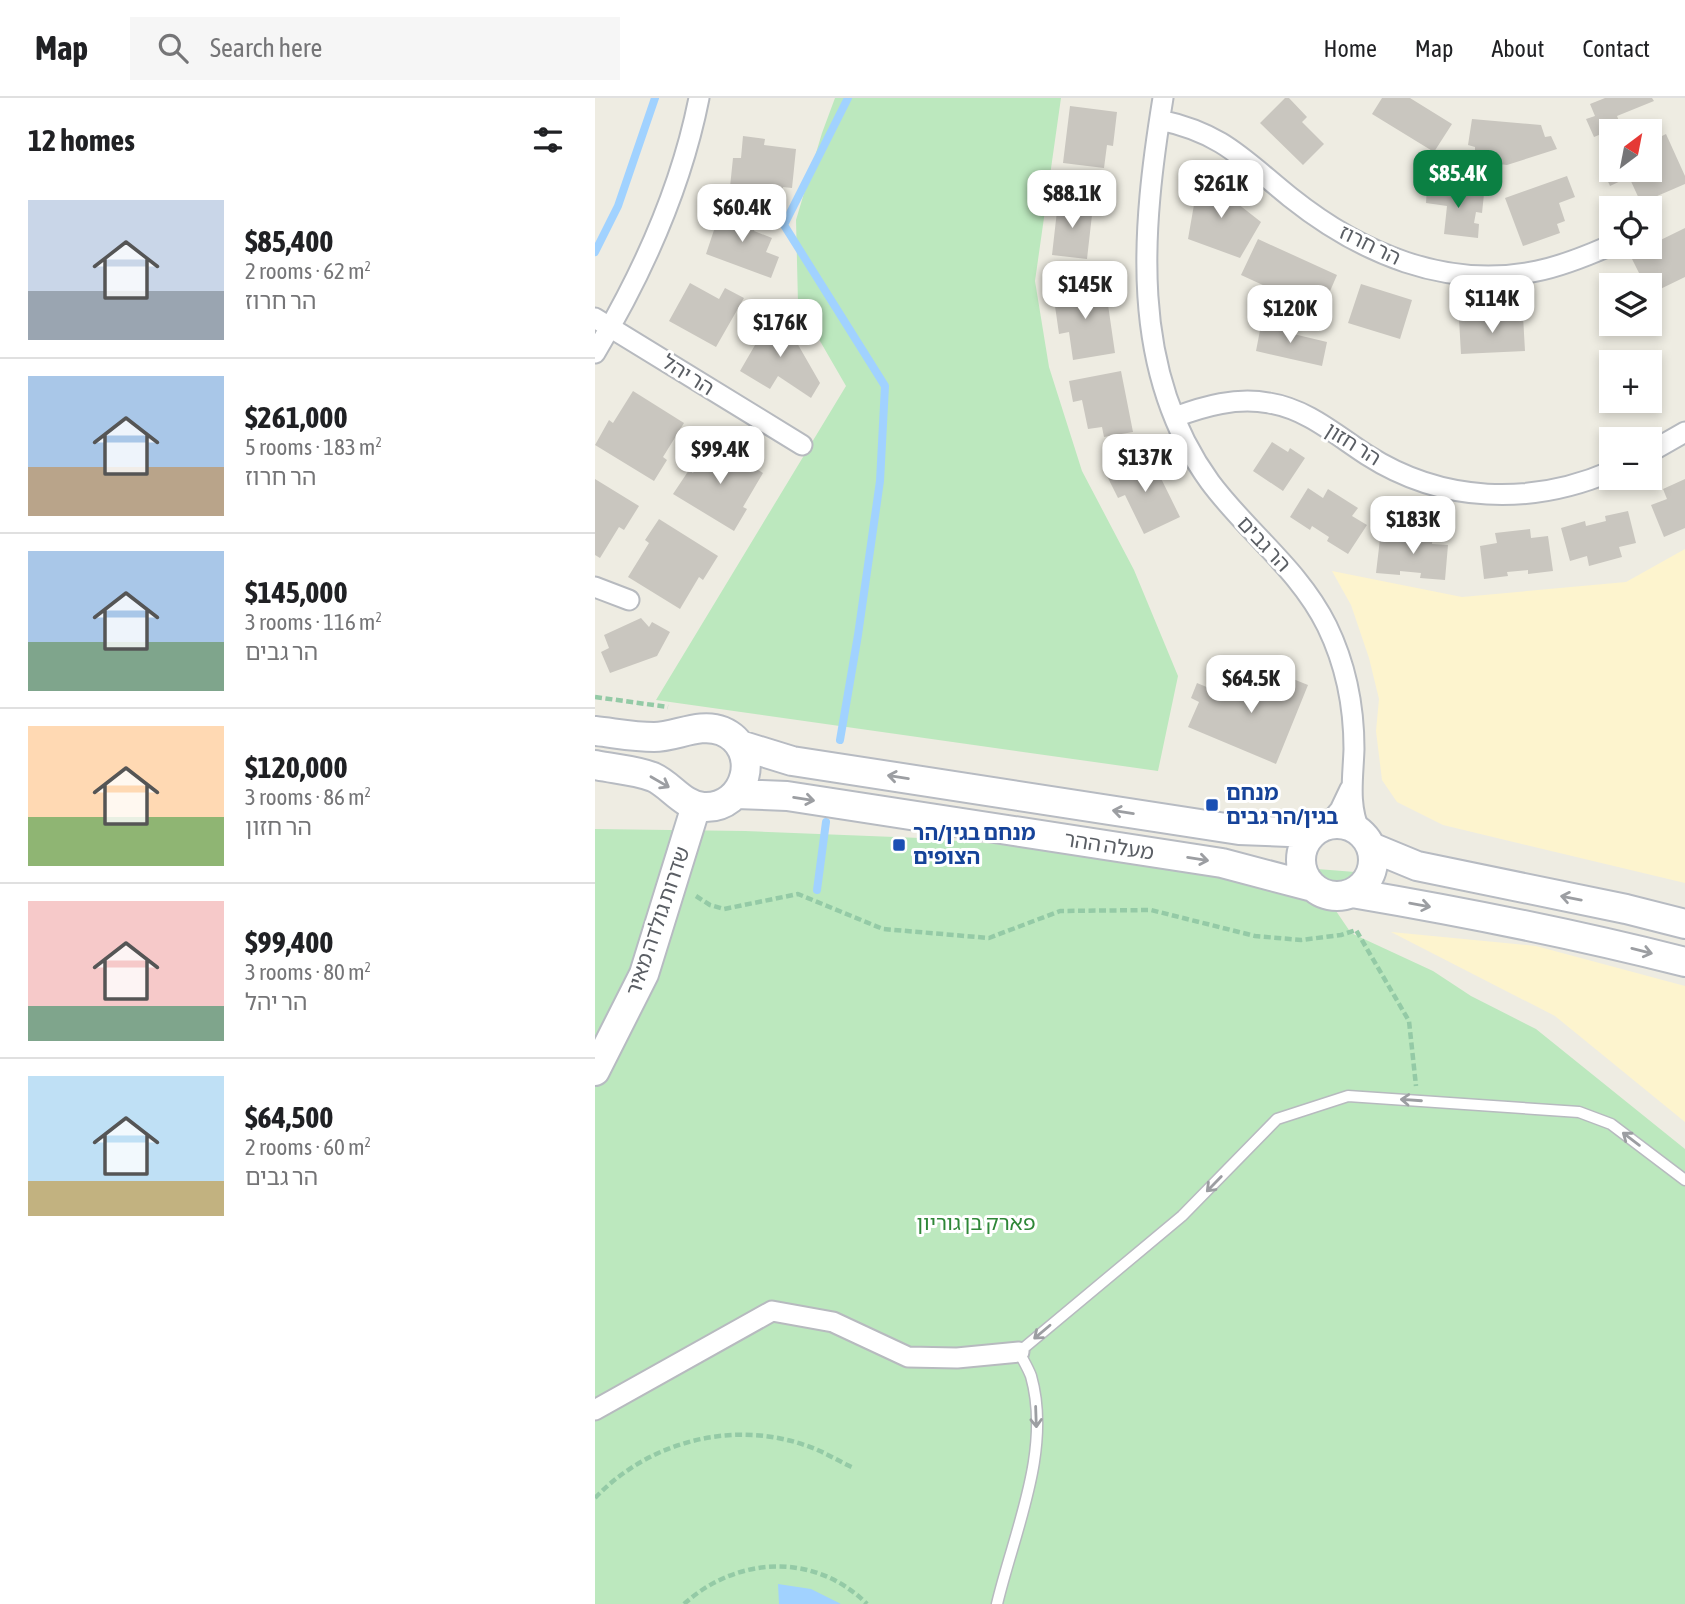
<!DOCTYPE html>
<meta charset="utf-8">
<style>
:root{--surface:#fff;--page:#f6f6f6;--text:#202124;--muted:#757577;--line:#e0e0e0;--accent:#0b8043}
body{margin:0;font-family:"Asap Condensed","Noto Sans Hebrew",sans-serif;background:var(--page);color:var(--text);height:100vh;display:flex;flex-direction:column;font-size:26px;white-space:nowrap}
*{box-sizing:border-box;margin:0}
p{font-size:23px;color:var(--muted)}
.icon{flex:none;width:38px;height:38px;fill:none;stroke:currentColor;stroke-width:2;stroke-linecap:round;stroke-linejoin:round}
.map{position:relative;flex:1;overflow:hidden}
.drawer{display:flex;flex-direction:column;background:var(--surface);width:595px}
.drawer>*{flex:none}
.needle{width:46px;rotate:32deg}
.fabs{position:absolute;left:1004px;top:21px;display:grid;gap:14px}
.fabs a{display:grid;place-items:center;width:63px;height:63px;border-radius:0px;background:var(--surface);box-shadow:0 4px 10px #0003;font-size:35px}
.price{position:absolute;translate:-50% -60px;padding:0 16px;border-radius:14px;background:#fff;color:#222;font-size:23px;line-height:46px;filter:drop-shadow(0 2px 4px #0008)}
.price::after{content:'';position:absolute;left:50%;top:42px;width:21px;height:16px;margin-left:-10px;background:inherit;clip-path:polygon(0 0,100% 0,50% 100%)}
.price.selected{background:var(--accent);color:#fff}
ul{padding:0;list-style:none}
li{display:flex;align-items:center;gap:21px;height:175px;padding:0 28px}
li+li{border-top:2px solid var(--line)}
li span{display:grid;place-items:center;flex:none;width:196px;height:140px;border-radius:0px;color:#555}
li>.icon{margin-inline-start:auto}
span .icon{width:84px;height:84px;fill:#fffc;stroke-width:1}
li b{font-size:30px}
h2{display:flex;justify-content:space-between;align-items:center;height:84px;padding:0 28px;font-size:30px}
header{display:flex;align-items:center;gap:42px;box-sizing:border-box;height:98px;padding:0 35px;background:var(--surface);border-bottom:2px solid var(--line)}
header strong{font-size:33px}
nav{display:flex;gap:38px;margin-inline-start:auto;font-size:24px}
.search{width:490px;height:63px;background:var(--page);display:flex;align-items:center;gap:18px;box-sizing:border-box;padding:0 24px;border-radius:0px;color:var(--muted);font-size:26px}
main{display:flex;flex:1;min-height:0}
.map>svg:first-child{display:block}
.green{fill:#bce8be}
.sand{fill:#fdf4ce}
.water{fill:#a1d2ff}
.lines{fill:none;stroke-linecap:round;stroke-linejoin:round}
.stream{stroke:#a1d2ff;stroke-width:8}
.building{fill:#c9c6bf}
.lane-casing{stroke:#b7babf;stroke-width:13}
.street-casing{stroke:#b7babf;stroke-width:23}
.secondary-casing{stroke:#b7bbc2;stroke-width:32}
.path{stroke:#94caa6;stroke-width:4.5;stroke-dasharray:7 3.5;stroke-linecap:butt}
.lane{stroke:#fff;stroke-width:10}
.street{stroke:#fff;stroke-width:19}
.secondary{stroke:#fff;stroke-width:28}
.oneway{stroke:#9c9ea2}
.transit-dot{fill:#1a4fb4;stroke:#fff;stroke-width:2.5}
.labels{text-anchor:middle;stroke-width:6;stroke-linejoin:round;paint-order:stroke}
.street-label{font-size:21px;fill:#5a5e64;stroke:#fff}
.transit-label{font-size:21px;font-weight:bold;fill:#164399;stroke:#fff;text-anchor:start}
.park-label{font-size:21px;fill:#2e8737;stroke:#fff}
</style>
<header>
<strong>Map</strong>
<div class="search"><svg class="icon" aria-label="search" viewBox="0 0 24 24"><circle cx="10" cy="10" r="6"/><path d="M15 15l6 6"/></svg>Search here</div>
<nav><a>Home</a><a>Map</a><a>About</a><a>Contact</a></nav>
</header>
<main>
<section class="drawer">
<h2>12 homes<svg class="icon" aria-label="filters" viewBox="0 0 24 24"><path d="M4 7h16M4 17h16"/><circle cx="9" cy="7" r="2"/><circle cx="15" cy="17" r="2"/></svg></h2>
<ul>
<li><span style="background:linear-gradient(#c9d6e8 65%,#9aa5b1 0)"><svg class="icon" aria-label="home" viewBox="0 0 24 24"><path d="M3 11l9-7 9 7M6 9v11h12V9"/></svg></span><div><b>$85,400</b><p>2 rooms · 62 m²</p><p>הר חרוז</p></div></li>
<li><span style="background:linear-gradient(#a9c7e8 65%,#b9a48a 0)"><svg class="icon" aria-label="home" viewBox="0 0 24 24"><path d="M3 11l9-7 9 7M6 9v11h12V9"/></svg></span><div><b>$261,000</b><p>5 rooms · 183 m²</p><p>הר חרוז</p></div></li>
<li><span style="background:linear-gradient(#a9c7e8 65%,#7fa58c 0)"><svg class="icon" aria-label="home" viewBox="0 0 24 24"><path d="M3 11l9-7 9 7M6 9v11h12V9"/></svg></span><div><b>$145,000</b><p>3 rooms · 116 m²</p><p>הר גבים</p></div></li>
<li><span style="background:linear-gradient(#ffd9b3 65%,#8fb573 0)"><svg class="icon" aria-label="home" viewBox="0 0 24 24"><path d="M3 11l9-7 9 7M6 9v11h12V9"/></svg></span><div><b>$120,000</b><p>3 rooms · 86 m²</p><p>הר חזון</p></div></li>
<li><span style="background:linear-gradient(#f6c9c9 75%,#7fa58c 0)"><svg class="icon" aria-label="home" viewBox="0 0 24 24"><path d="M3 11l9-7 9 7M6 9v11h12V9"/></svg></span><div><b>$99,400</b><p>3 rooms · 80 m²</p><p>הר יהל</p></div></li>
<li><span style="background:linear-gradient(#bfe0f5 75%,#c2b280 0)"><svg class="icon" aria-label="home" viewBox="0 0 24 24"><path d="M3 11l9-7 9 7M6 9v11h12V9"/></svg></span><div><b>$64,500</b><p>2 rooms · 60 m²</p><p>הר גבים</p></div></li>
</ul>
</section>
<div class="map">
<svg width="1090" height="1506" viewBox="0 0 1090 1506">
<rect width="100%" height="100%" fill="#eeece2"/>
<path class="green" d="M240 0H466L440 183 454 269 487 373 539 472 583 578 563 673 61 602 251 288 203 205 201 122 227 35Z
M0 731 150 733 325 740 760 774 741 813 756 835 838 873 876 898 941 931 1090 1051V1506H0Z"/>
<path class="sand" d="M1090 451V785L848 727 802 704 787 682 781 633 784 601 774 560 756 507 737 473 867 499 1031 484Z
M796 834 941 848 1090 888V1024L960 918Z"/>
<path class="water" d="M183 1486 216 1491 246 1506H184Z"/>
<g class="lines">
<path class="stream" d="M0 154 23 108 60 0
M245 642 263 537 285 383 290 288 189 127 253 0
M222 792 231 724"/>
</g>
<path class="building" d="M690 0H694L712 19 707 24 729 46 708 67 665 25Z
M787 0H815L857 26 839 54 777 16Z
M1010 0H1057L1059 3 1022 18 1026 28 999 39 991 21 1000 18 995 6Z
M475 8 522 14 518 48 512 47 509 70 468 65Z
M877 21 946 27 950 39 956 38 962 51 912 67 880 63V49L873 47Z
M1071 36 1090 78V86L1046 105 1034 79 1015 88 1005 66 1017 61V72H1055V44Z
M148 38 170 41 169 47 201 51 197 90 188 89 187 95 135 89 138 60H146Z
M604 78 621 80 619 87 666 124 645 160 593 141Z
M972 78 980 99 964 105 970 123 962 126 965 135 928 148 910 100Z
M832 89 889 96 887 115 881 114 879 125 884 126 883 140 849 136 852 108 831 105Z
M463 104 498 108 492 161 457 157Z
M126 111 162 124 159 133 177 140 171 154 184 159 176 180 111 156Z
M1090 130V179L1055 196V187H1050L1035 157Z
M663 141 742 177 726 214 646 177Z
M95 185 124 201 130 190 149 200 121 249 74 223Z
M510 186 520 255 478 262 474 234 464 236 458 194Z
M766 186 817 202 805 241 753 225Z
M178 216 186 217 225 285 216 300 183 278 175 291 145 273Z
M928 218 930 253 866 256 864 221Z
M667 222 691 228 690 234 732 244 727 268 661 253Z
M526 273 538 334 509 339 507 329 493 331 487 302 478 304 474 283Z
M38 293 89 325 68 359 72 362 59 383 0 347 14 322 18 325Z
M117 343 168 375 148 409 152 411 139 433 78 396 94 372 98 375Z
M677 344 693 354 695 350 710 360 688 393 658 373Z
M555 358 585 419 549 436 530 397 523 400 512 378Z
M0 381 44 408 29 432 24 429 5 460 0 457Z
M1090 381V430L1069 439 1056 407 1072 401 1068 391Z
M713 390 728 400 733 391 763 410 757 418 772 427 753 456 732 443 734 439 717 428 715 432 695 419Z
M1033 413 1041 445 1024 449 1027 459 994 468 992 458 975 463 966 430 990 423 991 428 1011 423 1010 418Z
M64 421 123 458 108 482 104 479 85 511 33 479 54 445 50 442Z
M935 431 936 440 953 438 958 473 933 476V472L912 474 913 478 889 481 885 448 902 445 900 435Z
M803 432 838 436 837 446 853 447 850 482 825 480 826 475 805 473V477L781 475 785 441 802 443Z
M46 520 54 529 57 524 75 534 62 558 15 575 6 554 14 550 9 537Z
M682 568 696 573 693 579 713 587 681 666 593 629 604 604 596 600 602 585 645 603 651 590 661 594 670 574 678 577Z"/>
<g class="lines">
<defs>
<path id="lane" d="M402 1506C419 1434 457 1352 436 1278 433 1270 428 1262 424 1254L587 1118 682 1021 753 998 984 1014 1016 1026 1090 1082"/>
<path id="street" d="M568 0C547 129 533 271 615 384 652 434 704 471 732 528 750 565 759 609 759 651 758 681 753 706 765 734
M565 22C627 35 648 61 695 99 765 155 851 192 942 173 967 168 989 159 1012 149
M0 220 207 347
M0 255C48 175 86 91 104 0
M580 319C610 308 641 299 674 305 712 311 741 337 772 357 847 405 936 408 1017 373
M1055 354 1090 334
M0 489 34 502
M732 727 745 712 755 691
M0 1312 177 1213 238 1224 313 1259 362 1260 424 1254"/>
<path id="secondary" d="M0 633C19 635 39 639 59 639 81 639 105 624 127 633 168 650 152 712 108 709 87 707 76 687 58 679 40 672 19 671 0 667
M145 647 197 663 644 732 718 735
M141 696 192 698 627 765 718 789
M706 762a36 36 0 1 1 72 0a36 36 0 1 1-72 0Z
M776 749 822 768 1031 811 1090 826
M757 795C869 814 980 836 1090 864
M0 973 49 876 101 708"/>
</defs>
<use href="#lane" class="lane-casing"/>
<use href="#street" class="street-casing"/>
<use href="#secondary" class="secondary-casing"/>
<path class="path" d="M0 599 73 609
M101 798 115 807 129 811 203 796 288 831 394 840 465 813 556 812 660 838 706 842 746 837 761 832 814 923 821 988
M0 1400C57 1340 148 1319 225 1353 236 1358 247 1365 259 1370
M89 1506C142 1458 220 1454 272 1506"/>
<use href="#lane" class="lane"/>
<use href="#street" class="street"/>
<use href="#secondary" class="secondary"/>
</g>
<defs><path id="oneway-shaft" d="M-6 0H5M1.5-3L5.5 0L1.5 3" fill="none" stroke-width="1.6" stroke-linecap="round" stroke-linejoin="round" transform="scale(1.75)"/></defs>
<g class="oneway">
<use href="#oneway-shaft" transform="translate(303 679) rotate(-171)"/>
<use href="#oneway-shaft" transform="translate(65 684) rotate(30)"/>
<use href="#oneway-shaft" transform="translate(209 701) rotate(9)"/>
<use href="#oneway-shaft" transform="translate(528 714) rotate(-171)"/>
<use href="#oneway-shaft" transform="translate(603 761) rotate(9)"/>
<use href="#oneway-shaft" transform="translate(976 800) rotate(-169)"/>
<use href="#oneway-shaft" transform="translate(825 807) rotate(10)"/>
<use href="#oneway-shaft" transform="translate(1047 853) rotate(14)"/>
<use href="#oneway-shaft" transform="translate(816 1002) rotate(-176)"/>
<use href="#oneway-shaft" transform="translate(1036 1041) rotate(-143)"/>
<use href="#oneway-shaft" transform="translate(619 1086) rotate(134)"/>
<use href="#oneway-shaft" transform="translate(447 1234) rotate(140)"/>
<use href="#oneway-shaft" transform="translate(441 1319) rotate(88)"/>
</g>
<g class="transit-dot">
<rect x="610" y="700" width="14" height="14" rx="3.5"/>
<rect x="297" y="740" width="14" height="14" rx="3.5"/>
</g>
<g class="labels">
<g class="street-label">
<text transform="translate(775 147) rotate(26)" y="7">הר חרוז</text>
<text transform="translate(93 277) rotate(32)" y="7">הר יהל</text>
<text transform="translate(758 346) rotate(32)" y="7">הר חזון</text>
<text transform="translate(669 446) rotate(47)" y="7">הר גבים</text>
<text transform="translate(514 748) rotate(9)" y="7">מעלה ההר</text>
<text transform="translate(63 823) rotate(-71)" y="7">שדרות גולדה מאיר</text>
</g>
<g class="transit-label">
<text x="631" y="702">מנחם<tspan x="631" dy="24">בגין/הר גבים</tspan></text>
<text x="318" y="742">מנחם בגין/הר<tspan x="318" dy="24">הצופים</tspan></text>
</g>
<g class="park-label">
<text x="381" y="1132">פארק בן גוריון</text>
</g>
</g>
</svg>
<div class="fabs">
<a><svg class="needle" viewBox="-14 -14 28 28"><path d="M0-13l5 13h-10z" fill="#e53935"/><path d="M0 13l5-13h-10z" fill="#757577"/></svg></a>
<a><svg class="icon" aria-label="locate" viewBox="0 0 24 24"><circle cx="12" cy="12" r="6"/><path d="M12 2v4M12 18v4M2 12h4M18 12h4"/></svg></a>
<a><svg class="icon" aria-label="layers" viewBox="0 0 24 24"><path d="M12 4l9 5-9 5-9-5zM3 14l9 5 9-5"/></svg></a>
<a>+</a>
<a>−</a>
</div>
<b class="price selected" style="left:863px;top:112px">$85.4K</b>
<b class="price" style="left:626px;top:122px">$261K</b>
<b class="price" style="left:477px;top:132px">$88.1K</b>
<b class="price" style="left:147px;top:146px">$60.4K</b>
<b class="price" style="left:490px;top:223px">$145K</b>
<b class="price" style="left:897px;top:237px">$114K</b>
<b class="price" style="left:695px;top:247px">$120K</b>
<b class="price" style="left:185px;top:261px">$176K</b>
<b class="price" style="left:125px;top:388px">$99.4K</b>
<b class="price" style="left:550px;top:396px">$137K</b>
<b class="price" style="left:818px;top:458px">$183K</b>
<b class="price" style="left:656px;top:617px">$64.5K</b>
</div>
</main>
